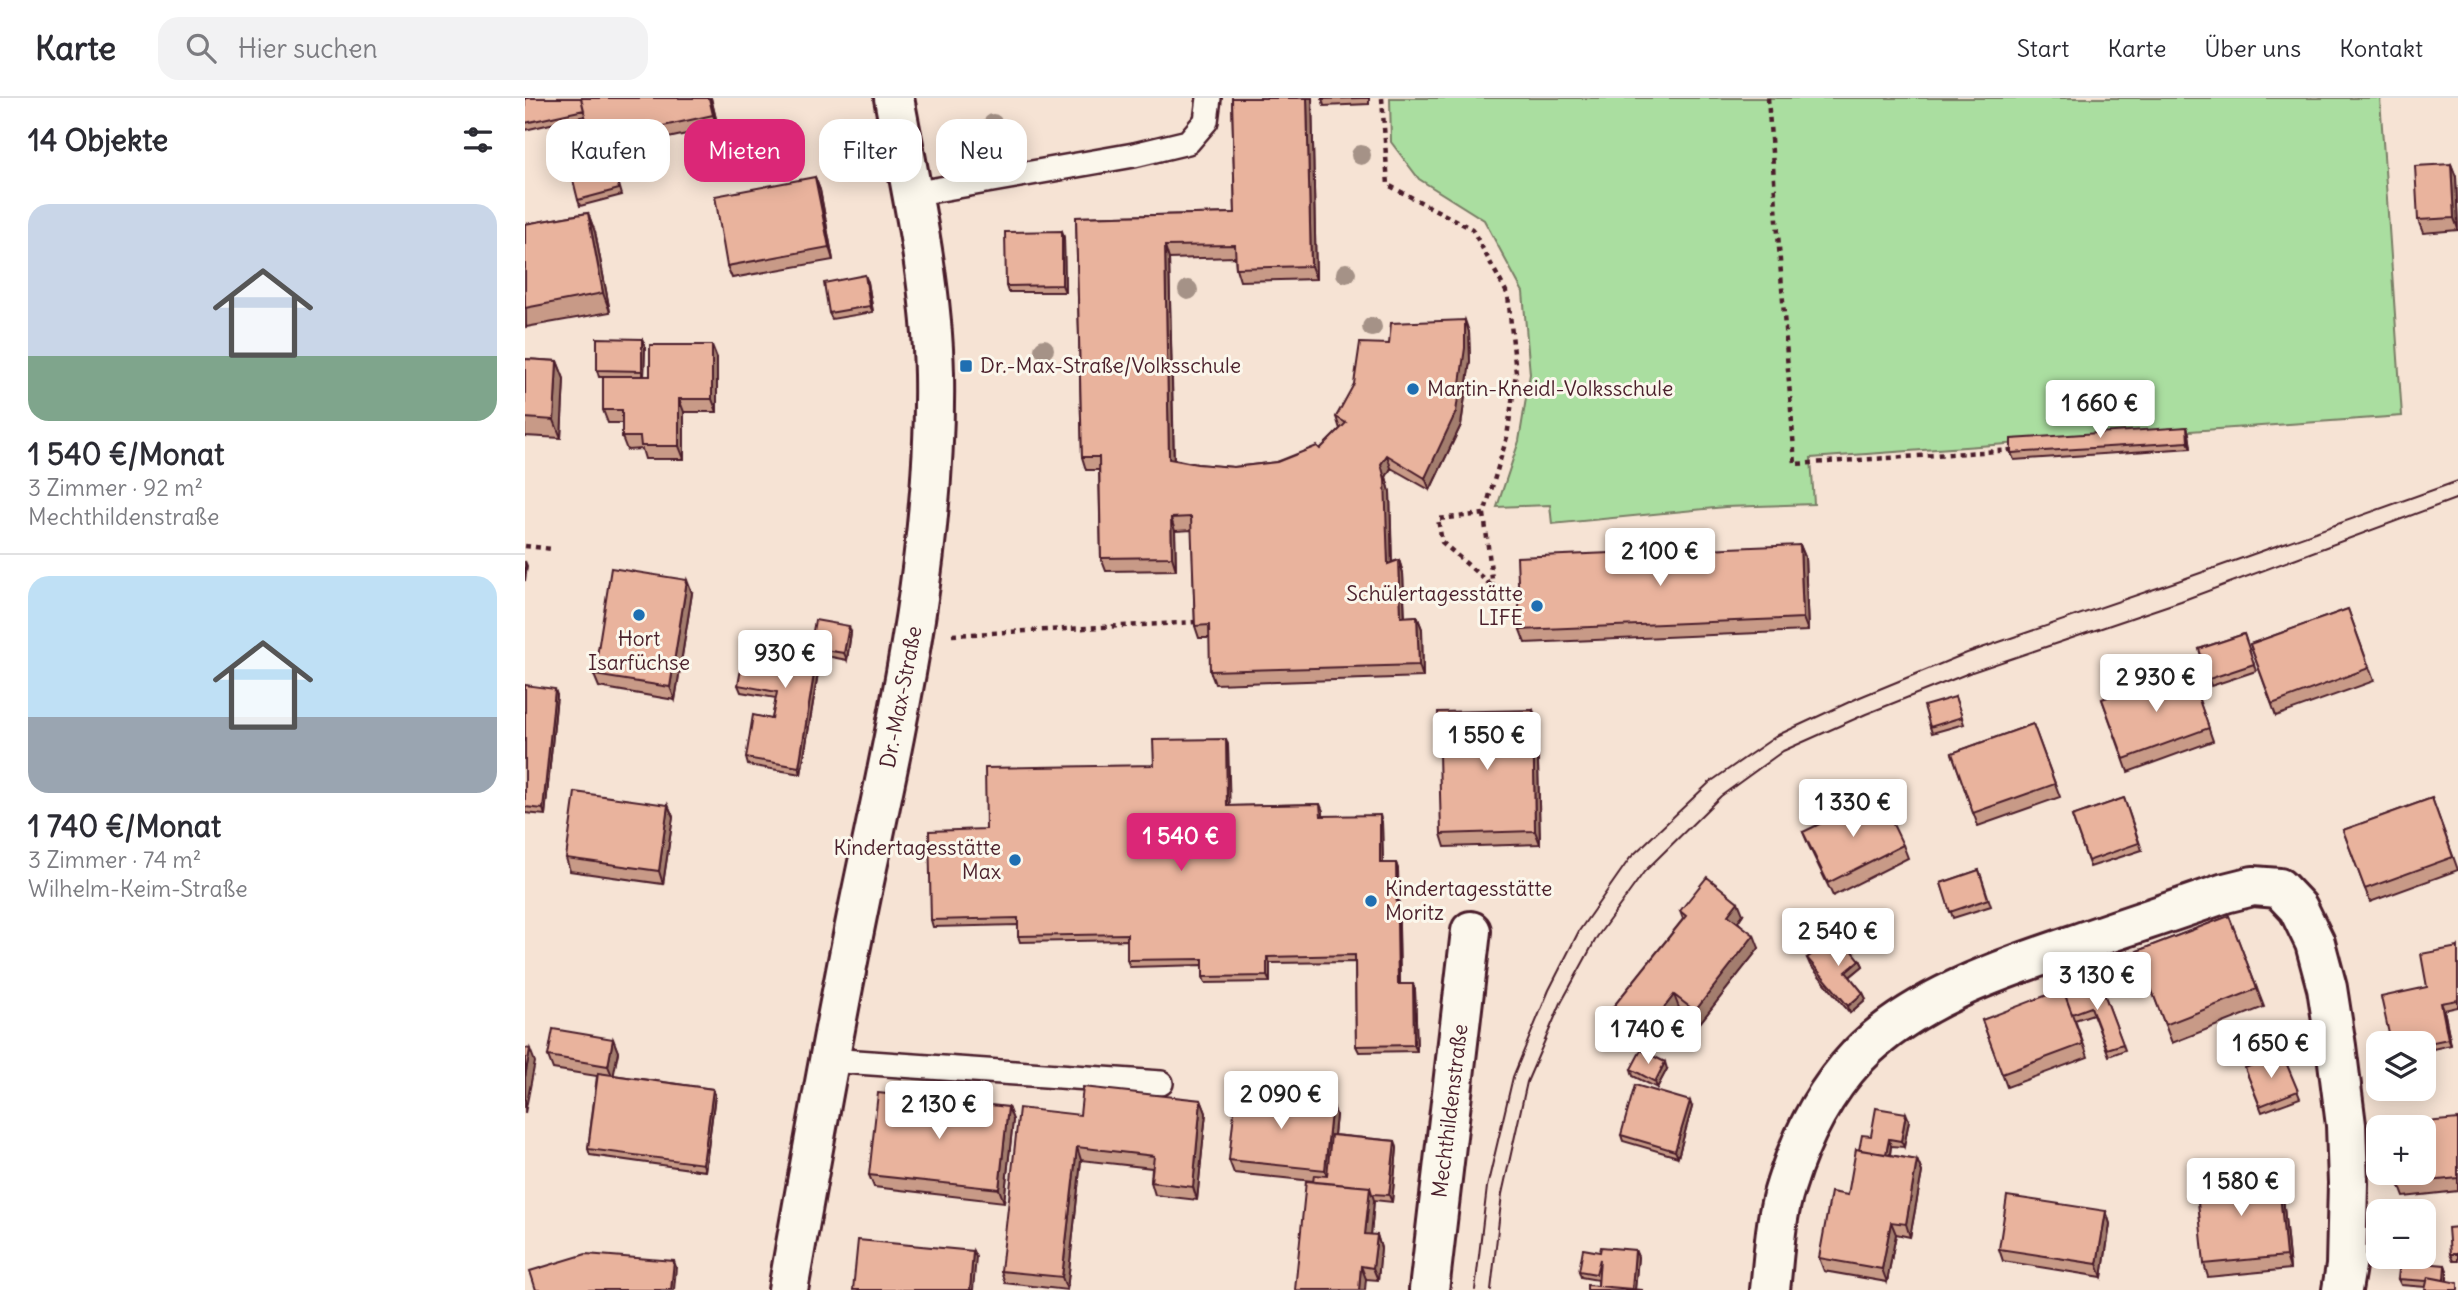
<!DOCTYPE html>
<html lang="de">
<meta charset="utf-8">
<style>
:root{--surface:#fff;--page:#f2f2f3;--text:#2b2b33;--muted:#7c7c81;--line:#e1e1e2;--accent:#db2777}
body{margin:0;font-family:Delius,sans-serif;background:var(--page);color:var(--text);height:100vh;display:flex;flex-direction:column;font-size:26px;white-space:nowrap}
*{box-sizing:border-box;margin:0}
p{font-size:23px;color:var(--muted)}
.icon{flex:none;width:38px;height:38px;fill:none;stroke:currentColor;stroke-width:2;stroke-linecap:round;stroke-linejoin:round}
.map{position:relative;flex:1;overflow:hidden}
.sheet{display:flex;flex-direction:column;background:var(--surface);width:525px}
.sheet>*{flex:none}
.top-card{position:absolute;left:21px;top:21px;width:665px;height:63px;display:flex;gap:14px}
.tools{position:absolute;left:1841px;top:933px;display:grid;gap:14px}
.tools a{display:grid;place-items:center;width:70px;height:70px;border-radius:14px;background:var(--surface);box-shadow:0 4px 18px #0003;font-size:35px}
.price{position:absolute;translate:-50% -60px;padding:0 16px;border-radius:7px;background:#fff;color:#222;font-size:23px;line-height:46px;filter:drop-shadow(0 2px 4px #0008)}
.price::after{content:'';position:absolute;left:50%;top:42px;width:21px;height:16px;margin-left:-10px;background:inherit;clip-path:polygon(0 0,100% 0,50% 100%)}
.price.selected{background:var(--accent);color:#fff}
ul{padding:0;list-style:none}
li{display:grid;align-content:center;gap:14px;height:371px;padding:0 28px}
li+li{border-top:2px solid var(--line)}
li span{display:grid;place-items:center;height:217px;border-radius:21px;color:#555}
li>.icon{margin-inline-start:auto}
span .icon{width:126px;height:126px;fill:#fffc;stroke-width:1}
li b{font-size:30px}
h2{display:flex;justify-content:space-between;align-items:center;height:84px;padding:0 28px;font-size:30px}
.tag{padding:0 24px;border-radius:21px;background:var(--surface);box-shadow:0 4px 18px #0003;font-size:24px;line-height:63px}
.tag.selected{background:var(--accent);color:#fff}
header{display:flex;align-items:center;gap:42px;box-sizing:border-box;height:98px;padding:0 35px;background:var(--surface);border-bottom:2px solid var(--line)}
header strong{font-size:33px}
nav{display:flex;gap:38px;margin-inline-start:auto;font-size:24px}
.search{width:490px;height:63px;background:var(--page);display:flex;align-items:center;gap:18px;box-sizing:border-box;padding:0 24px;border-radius:21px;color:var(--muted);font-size:26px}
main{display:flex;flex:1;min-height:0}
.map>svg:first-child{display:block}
.green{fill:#aadea0;stroke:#7a7e66;stroke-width:2}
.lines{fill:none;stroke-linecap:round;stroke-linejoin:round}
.service-casing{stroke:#4a1f2b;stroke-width:28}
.minor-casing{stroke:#4a1f2b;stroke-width:44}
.path{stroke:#4a1f2b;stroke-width:4.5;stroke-dasharray:5 5;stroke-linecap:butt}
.service{stroke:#fbf7ec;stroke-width:23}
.minor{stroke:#fbf7ec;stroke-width:38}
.tram{stroke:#4a1f2b;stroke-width:2}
.tree{fill:#a59287}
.wall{fill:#c89a87;stroke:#4a1f2b;stroke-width:2}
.shaded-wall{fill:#a37d6e;stroke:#4a1f2b;stroke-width:2}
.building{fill:#e9b39d;stroke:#4a1f2b;stroke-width:2}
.poi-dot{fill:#1f6fb2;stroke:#fbf7ec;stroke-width:2.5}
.labels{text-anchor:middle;stroke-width:6;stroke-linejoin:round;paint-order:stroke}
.poi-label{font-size:21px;fill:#4a1f2b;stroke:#fbf7ec;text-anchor:start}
.street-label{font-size:21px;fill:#4a1f2b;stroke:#fbf7ec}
</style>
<header>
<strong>Karte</strong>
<div class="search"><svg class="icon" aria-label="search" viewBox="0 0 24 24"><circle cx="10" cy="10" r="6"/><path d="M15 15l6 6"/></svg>Hier suchen</div>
<nav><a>Start</a><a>Karte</a><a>Über uns</a><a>Kontakt</a></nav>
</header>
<main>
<section class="sheet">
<h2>14 Objekte<svg class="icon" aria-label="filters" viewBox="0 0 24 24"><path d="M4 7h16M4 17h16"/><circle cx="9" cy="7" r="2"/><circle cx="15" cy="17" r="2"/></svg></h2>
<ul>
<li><span style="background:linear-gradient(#c9d6e8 70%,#7fa58c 0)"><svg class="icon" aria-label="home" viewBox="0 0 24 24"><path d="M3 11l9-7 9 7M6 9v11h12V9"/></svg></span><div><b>1 540 €/Monat</b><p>3 Zimmer · 92 m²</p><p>Mechthildenstraße</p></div></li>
<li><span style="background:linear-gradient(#bfe0f5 65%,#9aa5b1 0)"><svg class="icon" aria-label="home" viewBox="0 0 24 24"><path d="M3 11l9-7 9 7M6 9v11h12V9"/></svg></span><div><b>1 740 €/Monat</b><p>3 Zimmer · 74 m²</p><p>Wilhelm-Keim-Straße</p></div></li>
</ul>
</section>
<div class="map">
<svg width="1933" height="1192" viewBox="0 0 1933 1192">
<rect width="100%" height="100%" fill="#f6e3d4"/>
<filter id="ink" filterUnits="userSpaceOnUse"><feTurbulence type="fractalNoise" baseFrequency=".0143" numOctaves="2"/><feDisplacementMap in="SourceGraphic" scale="14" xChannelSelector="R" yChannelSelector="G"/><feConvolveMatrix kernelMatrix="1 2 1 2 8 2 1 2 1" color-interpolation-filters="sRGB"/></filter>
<g filter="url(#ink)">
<path class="green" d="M865 0H1855L1877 318 1286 360 1289 406 1200 409 1027 426 1025 407 972 409 994 343 1005 276 998 194 959 122 894 81 866 44Z"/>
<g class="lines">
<defs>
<path id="service" d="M387 96 609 57 663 44 681 23 684 0
M303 962 636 985"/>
<path id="minor" d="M263 1192C286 1060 309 929 336 798 372 626 412 453 409 276 407 183 386 91 369 0
M904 1192 946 833
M1245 1192C1249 1157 1250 1120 1261 1087 1276 1039 1299 994 1333 958 1388 900 1480 870 1554 845 1603 828 1652 812 1700 795L1728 788 1754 790 1773 810 1790 845 1802 890 1811 948 1821 1027 1823 1085 1821 1168 1817 1192"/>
</defs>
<use href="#service" class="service-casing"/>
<use href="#minor" class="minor-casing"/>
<path class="path" d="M857 0 863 87 947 131 983 197 991 275 982 339 959 416 913 421 917 444 968 489
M1243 0 1270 366 1488 352
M959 416 968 489
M0 448 28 451
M427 537 673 524"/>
<use href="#service" class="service"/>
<use href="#minor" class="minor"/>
<path class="tram" d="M950 1192 962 1089 988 979 1024 892 1054 833 1105 760 1185 684 1253 637 1335 599 1442 555 1650 484 1933 383
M966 1192 977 1096 1002 984 1036 905 1072 839 1119 774 1196 698 1258 653 1341 616 1444 575 1656 503 1933 400"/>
</g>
<g class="tree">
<circle cx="468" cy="26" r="10"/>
<circle cx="836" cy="57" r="10"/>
<circle cx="821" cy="175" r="10"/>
<circle cx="663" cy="192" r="10"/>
<circle cx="847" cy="229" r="10"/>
<circle cx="519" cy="251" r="10"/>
</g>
<path class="wall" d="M0 0H186L193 29 71 56 66 44 60 18 0 32Z
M707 0H787L791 181 715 183 711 170 710 159 644 161 649 361 672 366 709 369 752 364 795 351 815 331 811 319 864 246 944 234 945 263 936 327 905 392 866 370 861 379 865 394 867 464 874 462 878 475 880 519 892 518 897 531 898 579 690 586 685 573V540H674L670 528 667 432 650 433 651 472 581 473 576 460 574 372H561L557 359 551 119 710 115Z
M797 0H844V6L799 8Z
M87 62 97 97 55 108 53 102Z
M1926 66 1931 79 1933 132 1898 135 1893 122Z
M290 79 295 92 308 162 207 180 202 168Z
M63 115 70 134 85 214 1 229 0 126Z
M537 133 539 140 540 194H483L481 188Z
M343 184 348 214 307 221 304 215Z
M117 241 120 248 119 278H125L192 260V314H159V361H120L117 351 102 352 97 339V325H83L78 312V279H74L72 272Z
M0 261 32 263 39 281 36 340 0 338Z
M1662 329 1664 336 1666 350 1489 362 1486 355Z
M1275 447 1280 459 1283 533 1000 545 995 532Z
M167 495 150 602 74 589 69 577Z
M1823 511 1849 583 1751 618 1725 546Z
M326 534 322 562 296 557 276 676 223 667 221 660 247 621 251 600 216 594 213 587 285 550Z
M1719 536 1731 573 1686 588 1674 551Z
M1663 571 1688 643 1603 674 1577 601Z
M0 587 32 597 20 717 0 715Z
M1430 599 1439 626 1407 635 1405 629Z
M1008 612 1012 625 1015 746 920 749 916 736Z
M1508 626 1535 699 1453 728 1427 655Z
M701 641 703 647 704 708 795 706 798 713V718L857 724 858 765H871L873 771 875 886H888L890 892 892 953 834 954 831 948 830 864 745 865V884L680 885 678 879V867L605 869 602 862V842L495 844 493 838V827L408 829 406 822 461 731Z
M1599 700 1617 752 1565 769 1547 718Z
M1907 700 1933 772 1845 804 1818 732Z
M143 707 148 719 138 786 45 773 41 760Z
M1278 734 1378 747 1383 760 1308 798 1283 746Z
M1454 772 1466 808 1428 820 1416 785Z
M1155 813 1218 816 1213 824 1234 850 1174 926 1154 910 1124 947 1093 922 1088 909 1158 821Z
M1704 818 1739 909 1647 945 1612 853Z
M1933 849V909L1919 912 1926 947 1899 953 1902 889Z
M1282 860 1335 862 1338 868 1325 879 1338 895 1341 901 1325 915 1285 867Z
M1575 885 1600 952 1584 958 1568 916 1550 922 1563 959 1482 989 1457 922 1540 897Z
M88 941 93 954 88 977 188 991 190 997 180 1073 65 1057 63 1051 72 978 28 971 23 958Z
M1757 955 1775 1000 1737 1014 1720 970Z
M1106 971H1142L1132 990 1108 978Z
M676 1002 681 1015 672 1102 630 1097 626 1084 627 1070 556 1062 542 1192 480 1185 476 1173 555 1017Z
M807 1004 811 1017 809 1037 870 1043 872 1050 867 1104 849 1102 846 1137H852L856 1150 853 1182 841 1181 788 1083 709 1075 704 1062Z
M483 1009 488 1022 479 1104 349 1089 344 1077Z
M1167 1009 1153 1059 1098 1043 1096 1037Z
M1933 1021V1093L1879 1099 1874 1086Z
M1384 1022 1379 1049 1366 1048 1365 1057 1392 1062 1397 1074 1385 1139 1371 1136 1362 1184 1299 1173 1294 1160 1323 1097 1334 1052 1346 1038Z
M1757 1088 1765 1171 1683 1179 1679 1166Z
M1581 1113 1585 1126 1577 1179 1478 1163 1474 1151Z
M1933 1129V1163H1928L1925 1156Z
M1110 1152 1113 1159 1110 1191 1073 1188V1182L1056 1179 1054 1173Z
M1920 1167 1922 1173V1183L1901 1189 1876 1187 1873 1181Z"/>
<path class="shaded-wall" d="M184 0H186L193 29 188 17Z
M782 0H787L791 181 786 168Z
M1926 66 1931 79 1933 131 1929 120Z
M290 79 295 92 308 162 304 149Z
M63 115 70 134 85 214 78 195Z
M537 133 539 140 540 194 537 187Z
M640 148 644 161 649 373 644 361Z
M340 177 343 184 348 214 345 208Z
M940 222 944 234 945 263 936 327 905 392 900 380Z
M117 241 120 248 119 280 117 273Z
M187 247 192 260V314L187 301Z
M32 263 39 281 36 340 29 322Z
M154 301 159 314V361L154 348Z
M1662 329 1664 336 1666 350 1663 344Z
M862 357 866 370 861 379 865 394 867 478 863 466 856 366Z
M646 420 650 433 651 472 647 459Z
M1275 447 1280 459 1283 533 1278 520Z
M874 462 878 475 880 531 876 519Z
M0 463 2 468 0 483Z
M162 482 167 495 150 602 145 589Z
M892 518 897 531 898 579 894 567Z
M324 528 326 534 322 562 319 555Z
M293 551 296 557 276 676 274 669Z
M30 591 32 597 20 717 18 711Z
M1008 612 1012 625 1015 746 1010 733Z
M701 641 703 647 705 714 702 708Z
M143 707 148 719 138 786 134 773Z
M855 717 857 724 858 772 855 765Z
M871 765 873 771 875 893 873 886Z
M1213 804 1218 816 1208 830 1203 817Z
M1229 837 1234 850 1174 926 1170 913Z
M742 859 745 865V884L742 878Z
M1335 862 1338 868 1323 880 1321 874Z
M888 886 890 892 892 953 889 947Z
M1338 895 1341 901 1325 915 1323 908Z
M1149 897 1154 910 1124 947 1120 934Z
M1916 905 1919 912 1926 947 1923 941Z
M88 941 93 954 88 980 83 968Z
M5 951 10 964 0 1015V979Z
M1140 964 1142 971 1132 990 1130 984Z
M188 991 190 997 180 1073 178 1066Z
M676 1002 681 1015 672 1102 668 1089Z
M1165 1003 1167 1009 1153 1059 1150 1053Z
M807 1004 811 1017 804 1085 800 1072Z
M483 1009 488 1022 479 1104 474 1091Z
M1381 1015 1384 1022 1379 1049 1376 1043Z
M1364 1041 1366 1048 1363 1069 1360 1062Z
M870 1043 872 1050 867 1104 864 1097Z
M552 1049 556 1062 542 1192 537 1179Z
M1392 1062 1397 1074 1385 1139 1381 1126Z
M1753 1075 1757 1088 1765 1171 1761 1158Z
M845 1089 849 1102 845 1149 840 1136Z
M1581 1113 1585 1126 1577 1179 1572 1166Z
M1366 1124 1371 1136 1362 1184 1357 1171Z
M852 1137 856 1150 853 1182 848 1170Z
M1110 1152 1113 1159 1110 1192H1107Z
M448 1153 451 1159 448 1192H445Z
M149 1163 151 1169 149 1192H146Z
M1920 1167 1922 1173 1921 1191 1918 1184Z
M836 1168 841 1181 840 1192H834Z"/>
<path class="building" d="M0 0H56L59 12 0 25Z
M56 0H184L188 17 66 44Z
M707 0H782L786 168 711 170 710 147 640 148 644 361 672 366 709 369 752 364 792 348 795 351 821 325 811 319 829 286 835 245 864 246 866 225 940 222V250L931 314 900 380 862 357 856 366 860 381 863 466 874 462 876 519 892 518 894 567 685 573 684 527 670 528 666 419 646 420 647 459 576 460 574 359H557L551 119 710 115Z
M797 0H836L797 1Z
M87 62 94 91 53 102 46 74Z
M1926 66 1929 120 1893 122 1890 68Z
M290 79 304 149 202 168 190 98Z
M63 115 78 195 0 210V126Z
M537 133V187L481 188 480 134Z
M340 177 345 208 304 215 299 185Z
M72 240 117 241V273L72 272Z
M125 247H187V301H154V348H116L115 339H97V312H78V278H125Z
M0 261 32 263 29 322 0 320Z
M1662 329 1663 344 1486 355V341Z
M1275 447 1278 520 995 532 992 459Z
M86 470 162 482 145 589 69 577Z
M1823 511 1844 570 1747 606 1725 546Z
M290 522 324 528 319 555 293 551 274 669 221 660 228 617 247 621 252 594 213 587 222 539 285 550Z
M1719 536 1729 566 1684 581 1674 551Z
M1663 571 1684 630 1599 661 1577 601Z
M0 587 30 591 18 711 0 709Z
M1430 599 1437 619 1405 629 1399 608Z
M1008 612 1010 733 916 736 913 614Z
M1508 626 1530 686 1448 715 1427 655Z
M701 641 702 708 795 706 796 718 855 717V765H871L873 886H888L889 947 831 948 830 857 742 859V878L678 879V861L602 862V836L493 838V820L406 822 404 733 461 731 460 670 629 667 628 642Z
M50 694 143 707 134 773 41 760Z
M1354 697 1378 747 1303 785 1278 734Z
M1599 700 1614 745 1563 763 1547 718Z
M1907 700 1928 759 1840 791 1818 732Z
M1454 772 1463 801 1425 814 1416 785Z
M1182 779 1213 804 1203 817 1229 837 1170 913 1149 897 1120 934 1088 909 1161 818 1155 813Z
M1704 818 1732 891 1640 927 1612 853Z
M1314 836 1335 862 1321 874 1338 895 1323 908 1282 860Z
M1933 849V902L1916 905 1923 941 1899 946V945H1866L1856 899 1902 889 1896 856Z
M1575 885 1598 946 1582 951 1566 909 1547 916 1540 897Z
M1538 891 1558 946 1477 976 1457 922Z
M28 931 88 941 83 968 23 958Z
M0 950 5 951 0 979Z
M1116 952 1140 964 1130 984 1106 971Z
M1757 955 1773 993 1735 1008 1720 970Z
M73 975 188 991 178 1066 63 1051Z
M1110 987 1165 1003 1150 1053 1096 1037Z
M558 989 676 1002 668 1089 626 1084 629 1058 552 1049 537 1179 476 1173 494 1010 555 1017Z
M353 995 483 1009 474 1091 344 1077Z
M711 995 807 1004 800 1072 704 1062Z
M1351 1010 1381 1015 1376 1043 1364 1041 1361 1056 1334 1052 1337 1037 1346 1038Z
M1933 1021V1080L1874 1086 1873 1074H1899V1029H1868V1027Z
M806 1037 870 1043 864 1097 847 1096 845 1089 788 1084 789 1077 802 1078Z
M1331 1051 1392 1062 1381 1126 1366 1124 1357 1171 1294 1160 1306 1094 1323 1097Z
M1753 1075 1761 1158 1679 1166 1671 1083Z
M781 1083 845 1089 840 1136 852 1137 848 1170 836 1168 834 1192H770Z
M1482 1098 1581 1113 1572 1166 1474 1151Z
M1933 1129V1156H1925L1923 1130Z
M333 1142 448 1153 445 1192H328Z
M1076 1149 1110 1152 1107 1191 1073 1188 1075 1161 1071 1176 1054 1173 1058 1151 1075 1154Z
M61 1156 149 1163 146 1192H11L5 1173Z
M1875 1163 1920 1167 1919 1182 1903 1179 1902 1183 1873 1181Z
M1903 1179 1933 1185V1192H1900Z
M1062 1187 1118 1192H1062Z"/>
</g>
<g class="poi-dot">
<rect x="434" y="261" width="14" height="14" rx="3.5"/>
<circle cx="888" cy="291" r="7"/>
<circle cx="1012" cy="508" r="7"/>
<circle cx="114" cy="517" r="7"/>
<circle cx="490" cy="762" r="7"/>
<circle cx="846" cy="803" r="7"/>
</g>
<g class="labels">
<g class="poi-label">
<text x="455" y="275">Dr.-Max-Straße/Volksschule</text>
<text x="902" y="298">Martin-Kneidl-Volksschule</text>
<text x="998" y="503" text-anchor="end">Schülertagesstätte<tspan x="998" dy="24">LIFE</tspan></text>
<text x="114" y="548" text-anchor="middle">Hort<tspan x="114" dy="24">Isarfüchse</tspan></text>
<text x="476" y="757" text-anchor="end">Kindertagesstätte<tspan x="476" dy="24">Max</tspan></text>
<text x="860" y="798">Kindertagesstätte<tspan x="860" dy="24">Moritz</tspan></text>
</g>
<g class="street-label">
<text transform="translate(376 599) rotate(-79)" y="7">Dr.-Max-Straße</text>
<text transform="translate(925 1013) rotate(-83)" y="7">Mechthildenstraße</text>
</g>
</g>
</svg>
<div class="tools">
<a><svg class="icon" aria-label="layers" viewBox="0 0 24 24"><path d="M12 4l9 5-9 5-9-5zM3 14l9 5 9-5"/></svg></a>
<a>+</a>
<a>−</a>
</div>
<b class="price" style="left:1575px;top:342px">1 660 €</b>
<b class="price" style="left:1135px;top:490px">2 100 €</b>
<b class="price" style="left:260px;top:592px">930 €</b>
<b class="price" style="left:1631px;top:616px">2 930 €</b>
<b class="price" style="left:962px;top:674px">1 550 €</b>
<b class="price" style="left:1328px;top:741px">1 330 €</b>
<b class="price selected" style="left:656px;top:775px">1 540 €</b>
<b class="price" style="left:1313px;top:870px">2 540 €</b>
<b class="price" style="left:1572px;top:914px">3 130 €</b>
<b class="price" style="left:1123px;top:968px">1 740 €</b>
<b class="price" style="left:1746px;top:982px">1 650 €</b>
<b class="price" style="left:756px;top:1033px">2 090 €</b>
<b class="price" style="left:414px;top:1043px">2 130 €</b>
<b class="price" style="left:1716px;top:1120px">1 580 €</b>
<div class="top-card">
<a class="tag">Kaufen</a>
<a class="tag selected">Mieten</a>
<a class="tag">Filter</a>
<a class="tag">Neu</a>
</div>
</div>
</main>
